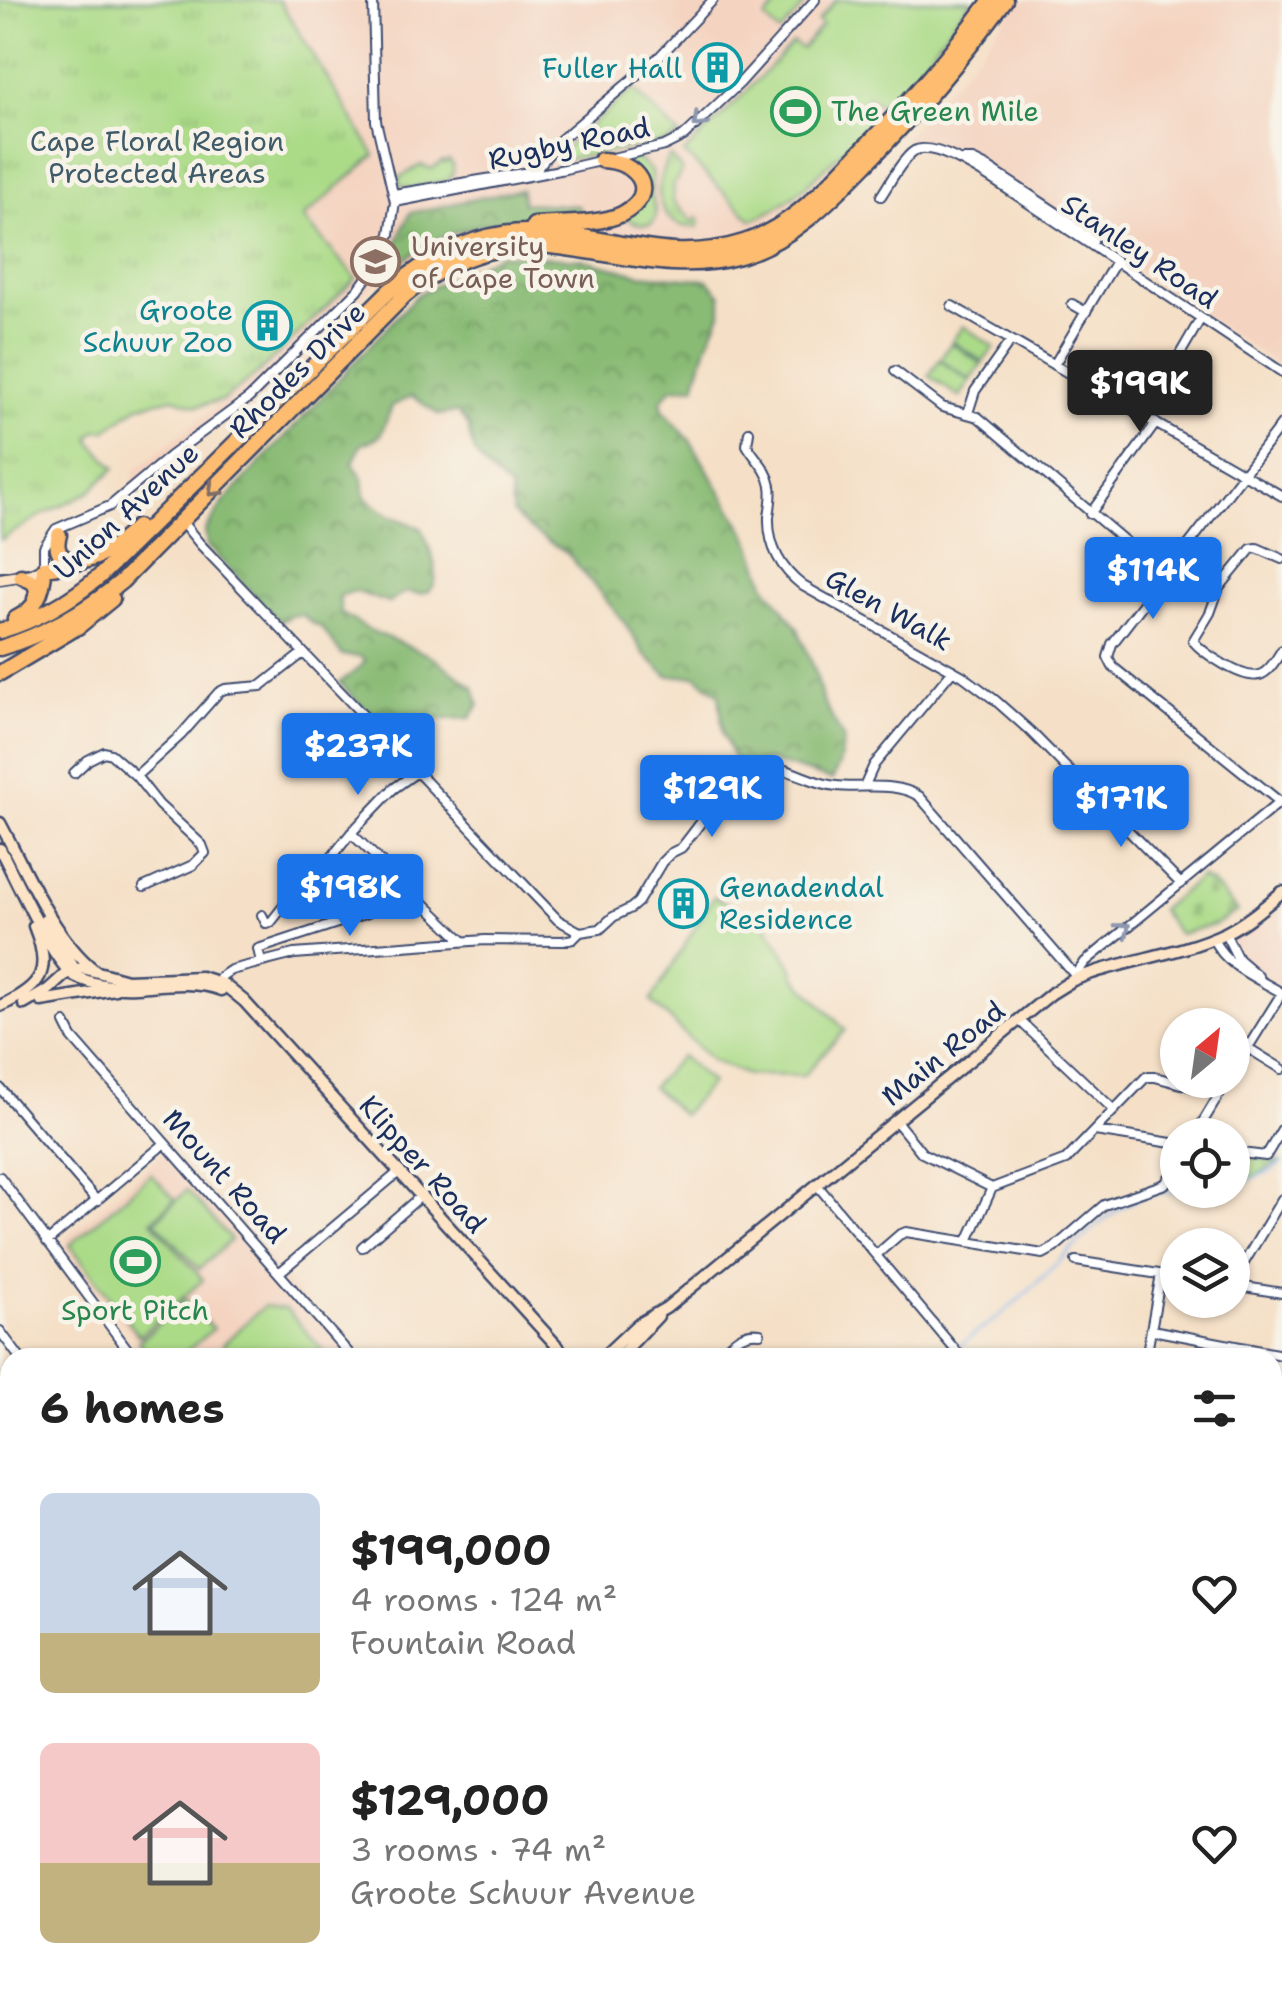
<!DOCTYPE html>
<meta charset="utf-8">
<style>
:root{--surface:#fff;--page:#f6f6f6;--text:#222;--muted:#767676;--accent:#1a73e8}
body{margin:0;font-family:"Shantell Sans",sans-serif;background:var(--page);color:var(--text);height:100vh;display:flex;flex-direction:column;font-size:38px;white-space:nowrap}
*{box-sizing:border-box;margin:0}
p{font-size:32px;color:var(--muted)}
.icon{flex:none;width:55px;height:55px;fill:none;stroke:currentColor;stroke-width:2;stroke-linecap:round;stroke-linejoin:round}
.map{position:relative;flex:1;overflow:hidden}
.sheet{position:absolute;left:0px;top:1348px;width:1282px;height:642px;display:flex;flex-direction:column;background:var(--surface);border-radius:30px 30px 0 0;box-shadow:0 2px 8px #0004}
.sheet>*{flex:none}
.needle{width:65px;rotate:29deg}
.buttons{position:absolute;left:1160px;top:1008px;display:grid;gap:20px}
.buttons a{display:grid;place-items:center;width:90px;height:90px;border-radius:50%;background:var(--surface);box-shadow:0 2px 8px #0004;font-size:50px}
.price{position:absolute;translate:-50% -85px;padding:0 22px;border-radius:10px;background:var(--accent);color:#fff;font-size:32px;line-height:65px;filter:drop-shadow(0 2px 5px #0008)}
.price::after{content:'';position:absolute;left:50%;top:60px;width:30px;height:22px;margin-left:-15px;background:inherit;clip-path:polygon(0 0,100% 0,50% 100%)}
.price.on{background:#222;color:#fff}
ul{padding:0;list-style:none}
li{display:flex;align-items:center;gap:30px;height:250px;padding:0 40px}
li span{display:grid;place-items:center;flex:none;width:280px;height:200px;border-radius:15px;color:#555}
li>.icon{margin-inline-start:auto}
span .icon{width:120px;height:120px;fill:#fffc;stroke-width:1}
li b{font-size:42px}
h2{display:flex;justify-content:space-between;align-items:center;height:120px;padding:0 40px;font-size:42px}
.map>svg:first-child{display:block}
.built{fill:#f4d3c0}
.industrial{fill:url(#industrial-furrows)}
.grass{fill:url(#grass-tufts);stroke:#648573;stroke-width:2.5}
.forest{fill:url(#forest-crowns);stroke:#527569;stroke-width:2.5}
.cemetery{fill:url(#cemetery-stones);stroke:#648573;stroke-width:2.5}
.garden{fill:#acdb88;stroke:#648573;stroke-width:2.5}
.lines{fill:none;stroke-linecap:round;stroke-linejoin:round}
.stream{stroke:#84b7f1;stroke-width:2.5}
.minor-casing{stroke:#3c4a6e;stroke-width:12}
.secondary-casing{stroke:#3c4a6e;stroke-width:15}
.primary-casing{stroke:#3c4a6e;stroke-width:16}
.motorway-casing{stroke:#3c4a6e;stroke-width:19}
.minor{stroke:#fff;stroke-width:8}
.secondary{stroke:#fee4c6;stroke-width:10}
.primary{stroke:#fdbc70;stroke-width:11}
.motorway{stroke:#fdbc70;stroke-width:14}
.rail{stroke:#1b2f5e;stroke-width:2.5;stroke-dasharray:15 8;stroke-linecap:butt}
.oneway{stroke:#8d97ae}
.oneway2{stroke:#816e66}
.labels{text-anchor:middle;stroke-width:9;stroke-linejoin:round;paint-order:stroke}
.culture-label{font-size:28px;fill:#0d838f;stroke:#f7f3e8;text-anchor:end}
.leisure-label{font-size:28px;fill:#27864d;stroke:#f7f3e8;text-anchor:start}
.park-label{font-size:28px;fill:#3f5a68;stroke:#f7f3e8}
.street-label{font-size:28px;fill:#1b2f5e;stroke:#f7f3e8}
.education-label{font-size:28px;fill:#785e54;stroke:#f7f3e8;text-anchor:start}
</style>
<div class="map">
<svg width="1282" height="1989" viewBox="0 0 1282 1989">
<defs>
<pattern id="industrial-furrows" width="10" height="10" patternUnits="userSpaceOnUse" patternTransform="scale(2.5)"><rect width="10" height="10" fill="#d0c0bc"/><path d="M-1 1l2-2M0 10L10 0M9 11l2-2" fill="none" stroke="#b2a5a4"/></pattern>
<pattern id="grass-tufts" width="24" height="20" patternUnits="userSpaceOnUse" patternTransform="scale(2.5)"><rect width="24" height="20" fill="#acdb88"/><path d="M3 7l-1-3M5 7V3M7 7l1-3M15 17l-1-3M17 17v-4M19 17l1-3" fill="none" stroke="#93bc78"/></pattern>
<pattern id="forest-crowns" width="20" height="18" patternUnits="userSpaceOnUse" patternTransform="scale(2.5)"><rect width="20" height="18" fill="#89bb74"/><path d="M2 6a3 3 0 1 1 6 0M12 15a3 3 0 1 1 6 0" fill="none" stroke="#6f9862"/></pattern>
<pattern id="cemetery-stones" width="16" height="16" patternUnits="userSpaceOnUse" patternTransform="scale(2.5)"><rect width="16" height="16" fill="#acdb88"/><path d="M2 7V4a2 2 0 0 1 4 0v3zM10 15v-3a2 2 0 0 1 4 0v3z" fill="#93bc78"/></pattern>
</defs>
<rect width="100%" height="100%" fill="#f7f3e8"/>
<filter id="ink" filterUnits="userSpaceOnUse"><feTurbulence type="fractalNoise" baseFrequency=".01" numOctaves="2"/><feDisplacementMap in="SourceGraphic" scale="20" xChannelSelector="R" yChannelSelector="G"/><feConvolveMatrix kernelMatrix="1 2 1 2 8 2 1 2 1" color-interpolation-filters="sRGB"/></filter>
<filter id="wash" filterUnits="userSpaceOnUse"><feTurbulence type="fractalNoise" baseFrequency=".0048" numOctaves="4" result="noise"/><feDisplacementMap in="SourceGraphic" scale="40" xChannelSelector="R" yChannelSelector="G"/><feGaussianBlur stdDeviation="2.25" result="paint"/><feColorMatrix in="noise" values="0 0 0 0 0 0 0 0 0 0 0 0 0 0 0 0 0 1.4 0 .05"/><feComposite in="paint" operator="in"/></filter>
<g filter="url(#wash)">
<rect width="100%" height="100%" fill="#f5e0c7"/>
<path class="built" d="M279 0H983L933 63 846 157 783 213 762 227 722 241 677 246 594 234 540 220 488 226 445 240 364 292 243 410 173 459 131 495 134 471 256 374 356 278 303 218 375 154Z
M1019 0H1282V368L1130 265 981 171 931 146 916 147 904 138 986 44Z
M1282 892V993L1243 964 1225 933Z
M165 1151 170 1152 356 1357H149L66 1250 65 1243 66 1238Z
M10 1588V1692L0 1696V1595Z
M1050 1980H1200L1191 1989H1063Z"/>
<path class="industrial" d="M10 1939V1980H370L369 1989H0V1953Z"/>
<path class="grass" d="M0 0H279L375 155 303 218 356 278 257 374 223 400 197 406 174 398 140 405 105 431 97 430 90 437 92 443 115 468 89 492 38 517 0 540Z
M670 156 682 170 674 184 673 201 693 222 698 217 700 222 697 227C655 229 651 184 670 156Z
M629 157 637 158 651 171C652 179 651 188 652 196 652 201 655 207 656 212 657 232 635 224 625 218L643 194 623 159Z
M1233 1155 1279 1162 1248 1180 1233 1184Z
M570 1980H852L856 1989H557Z"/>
<path class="forest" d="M521 189 523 203 578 206 583 215C529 216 468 220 420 249 409 255 399 265 389 274L385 269 410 213Z
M500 254 581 259 639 274 708 280 721 295V313L707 345 695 386 672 388 661 401 663 410 691 442 750 540 766 586 797 627 815 671 822 699 844 740 839 765 832 780 767 760 739 771 723 734 719 694 696 676H668L645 655 624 622 568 554 532 531 513 514 510 489C489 471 469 456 469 426L457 412 439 415 412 396 392 406 380 436 361 445 353 463 363 479 365 498 388 515 421 528C432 551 454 604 405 592L389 603 354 591 339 596 341 613 367 629 431 656 474 687 479 705 470 718 418 720 394 714 375 720 340 683C348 675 361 669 365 661L362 657 342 655 321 627 310 622 303 615H293L280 622 207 546 205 531 224 502 418 294Z"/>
<path class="cemetery" d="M1201 877 1208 883 1211 882 1237 911 1216 924 1179 934 1160 910Z"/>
<path class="garden" d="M782 0H809L780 33 765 19Z
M836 0H971L913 75 883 108 869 96 860 107 873 119C839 154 798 202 752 220L684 153 736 102 793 43 802 49 822 25 818 21Z
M633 89 680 136 665 143 558 161 555 158 558 154Z
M449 160 453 165V173L447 181 410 188 400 186 399 178 421 165 432 169 443 161 445 163Z
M963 326 994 347 983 362 952 341Z
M951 343 982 364 971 380 940 359Z
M939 360 970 381 960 397 929 376Z
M714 896 767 926 791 964 796 978 845 1030 803 1076 747 1075 712 1061 651 1001Z
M681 1056 711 1083 682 1115 652 1087Z
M151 1174 175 1199 152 1221 203 1280 139 1336 70 1245Z
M187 1190 231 1240 199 1269 155 1221Z
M186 1299 213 1329 180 1357H153L138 1342Z
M264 1306 286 1309 329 1357H226L223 1344Z
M0 1820H10V1923L0 1937Z"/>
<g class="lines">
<path class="stream" d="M1232 1185 1271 1171 1282 1162
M828 1358C852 1349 877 1340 900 1358
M942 1358C967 1339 994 1322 1017 1301 1054 1270 1097 1215 1142 1197 1164 1189 1189 1193 1212 1190
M0 1795H10"/>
</g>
</g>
<g filter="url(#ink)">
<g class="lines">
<defs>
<path id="minor" d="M963 160H973L989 168 1080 228 1093 241
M394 194 535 171 559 141 660 56 713 0
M881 196C889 184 903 158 914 151 934 140 984 174 1001 185L1282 372
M395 202 565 169 664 146 684 136 740 83 815 0
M1072 304 1086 312
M952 306 1282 496
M1054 365 1116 261
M895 371 942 407 978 417 1165 575
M968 413 975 391 1011 340
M1144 416 1201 318
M749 432 747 445C755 459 768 469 771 486 773 496 770 507 769 517 768 546 781 569 803 586L963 676 995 700 1030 731 1181 884
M1090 514 1156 423
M182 522 200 544 558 920 580 932
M1282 559 1257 548 1251 549 1219 588 1210 613 1193 641C1203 653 1243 680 1259 675 1269 673 1277 658 1282 650
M44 568V547L56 529 110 506 170 456 249 398 358 290 376 265 390 234 395 202 376 121 373 0
M74 773 88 760 104 752 111 754 136 776 181 735 219 692 225 689 261 686 303 653
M136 776 159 805 202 845 205 853 193 865 144 887
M865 785 874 765 953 670
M1280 802 1113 667 1108 657 1112 644 1282 424
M351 833 463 941
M262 915 266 923 271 922 297 889 320 872 351 833 393 789 417 772
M1225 933 1238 959 1258 976
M1213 939C1227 967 1255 977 1282 993
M261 962 258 949 368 913 378 901 388 870
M1075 976 1085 962 1117 936 1281 801
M215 985 222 976 231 970 294 954 485 940 563 941 573 939 580 932 600 929 613 917 631 908 638 902 662 862 671 853 681 848C703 823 738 759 777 768 797 772 815 784 836 786 864 789 893 781 919 796L1075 975
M1019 1020 1114 1110
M65 1023 72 1037 353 1358
M1248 1048 1282 1069
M1232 1073 1282 993
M0 1088 97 1201
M896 1121 922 1153 992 1188 1066 1160 1146 1077H1155L1219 1094
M1095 1131 1178 1144
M1195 1135 1228 1080
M1232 1152 1266 1156 1282 1129
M0 1177 134 1358
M817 1185 962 1358
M968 1241 992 1188
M47 1242 165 1143
M362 1247 422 1195
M876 1255 899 1235 906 1232 1043 1254 1054 1248 1104 1205 1165 1184 1178 1163
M1076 1261 1178 1277
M280 1272 400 1171
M1232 1283 1282 1199
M1232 1285 1282 1293
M1152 1330 1282 1355
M0 1331 20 1358
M716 1358C730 1345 740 1330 760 1333
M1146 1358 1161 1274
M1272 1398 1282 1386
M1272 1440 1282 1429
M1272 1473 1282 1475
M0 1494 10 1507
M1272 1574 1282 1580
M0 1667 10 1681
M0 1696 10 1692
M1272 1725 1282 1730
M857 1980 862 1989
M1006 1980 1011 1986
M1250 1980 1257 1989
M369 1989 370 1980
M919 1989 931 1980"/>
<path id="secondary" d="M0 579 32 574 44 568
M0 823C25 869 53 937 93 969
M0 849C13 873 54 965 75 976 92 985 116 988 136 987 163 985 195 980 221 990
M45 920 74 968V974
M41 1001 115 989
M24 1004 48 990 69 971 83 968 127 980 201 977 223 984 244 1001 568 1358
M0 1006C43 986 52 971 34 926
M602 1358 638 1324 666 1308 1052 993 1073 980 1089 974C1134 959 1182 953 1225 933 1246 923 1264 907 1282 892
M618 1358 658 1316
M0 1953 10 1939
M0 1973 10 1958"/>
<path id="primary" d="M1272 1927 1282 1919
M1205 1989 1214 1980"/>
<path id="motorway" d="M534 225C559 223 600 225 622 214 661 193 638 161 601 160
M59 535C54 551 61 559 77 562
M21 576 35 583 37 592 35 599
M15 619C36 609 44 592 44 568 88 562 104 560 137 527
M0 631C37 620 70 601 100 576L390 290C434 253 482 229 542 232 615 236 668 266 744 242 792 226 823 190 857 155 906 106 950 55 991 0
M0 648C46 634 86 611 122 581L404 296C448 259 502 240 559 247 621 254 677 274 740 256 792 241 830 201 867 163 917 112 963 57 1005 0
M0 673 79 626 112 599"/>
</defs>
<use href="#minor" class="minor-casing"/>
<use href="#secondary" class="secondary-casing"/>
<use href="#primary" class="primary-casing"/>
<use href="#motorway" class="motorway-casing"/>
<use href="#minor" class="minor"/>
<use href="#secondary" class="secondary"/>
<use href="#primary" class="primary"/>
<use href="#motorway" class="motorway"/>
<path class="rail" d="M1272 1416 1282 1405
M358 1989V1980
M542 1989 555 1980"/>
</g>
<defs><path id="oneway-chevron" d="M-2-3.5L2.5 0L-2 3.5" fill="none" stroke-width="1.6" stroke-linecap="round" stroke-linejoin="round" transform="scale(2.5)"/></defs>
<g class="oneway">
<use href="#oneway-chevron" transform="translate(699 121) rotate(135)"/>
<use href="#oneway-chevron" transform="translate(1124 929) rotate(-39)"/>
</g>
<use class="oneway2" href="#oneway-chevron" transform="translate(214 490) rotate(135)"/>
</g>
<defs>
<symbol id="building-ring" viewBox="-11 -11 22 22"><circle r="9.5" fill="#f7f3e8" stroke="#0f9aa8" stroke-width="1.5"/><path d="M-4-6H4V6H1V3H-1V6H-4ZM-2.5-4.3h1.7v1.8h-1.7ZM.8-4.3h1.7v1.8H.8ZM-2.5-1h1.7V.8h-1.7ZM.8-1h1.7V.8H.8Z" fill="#0f9aa8"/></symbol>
<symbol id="stadium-ring" viewBox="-11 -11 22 22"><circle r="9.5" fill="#f7f3e8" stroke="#2e9e5b" stroke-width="1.5"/><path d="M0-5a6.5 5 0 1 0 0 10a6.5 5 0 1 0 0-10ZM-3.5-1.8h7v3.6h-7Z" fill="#2e9e5b"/></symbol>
<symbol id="university-ring" viewBox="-11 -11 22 22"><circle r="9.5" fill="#f7f3e8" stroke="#8d6e63" stroke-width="1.5"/><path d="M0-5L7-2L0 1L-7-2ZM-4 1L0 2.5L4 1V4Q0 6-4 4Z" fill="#8d6e63"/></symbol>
</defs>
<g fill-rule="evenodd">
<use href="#building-ring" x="690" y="40" width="55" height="55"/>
<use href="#stadium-ring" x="768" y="84" width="55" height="55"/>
<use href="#university-ring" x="348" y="234" width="55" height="55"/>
<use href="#building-ring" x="240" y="298" width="55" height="55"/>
<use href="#building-ring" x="656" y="876" width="55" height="55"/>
<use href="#stadium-ring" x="108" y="1234" width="55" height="55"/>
</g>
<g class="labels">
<g class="culture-label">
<text x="682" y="78">Fuller Hall</text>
<text x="233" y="320">Groote<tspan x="233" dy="32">Schuur Zoo</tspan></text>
<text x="719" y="897" text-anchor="start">Genadendal<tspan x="719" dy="32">Residence</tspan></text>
</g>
<g class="leisure-label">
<text x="831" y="121">The Green Mile</text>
<text x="135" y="1320" text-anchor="middle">Sport Pitch</text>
</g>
<g class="park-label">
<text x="157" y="151">Cape Floral Region<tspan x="157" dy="32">Protected Areas</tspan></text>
</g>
<g class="street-label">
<text transform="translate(569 143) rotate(-12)" y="10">Rugby Road</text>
<text transform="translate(1140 251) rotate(34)" y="10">Stanley Road</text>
<text transform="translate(297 370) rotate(-45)" y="10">Rhodes Drive</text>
<text transform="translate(126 511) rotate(-43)" y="10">Union Avenue</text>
<text transform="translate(889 609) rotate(29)" y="10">Glen Walk</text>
<text transform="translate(943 1053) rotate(-39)" y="10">Main Road</text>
<text transform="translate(423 1164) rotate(48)" y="10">Klipper Road</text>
<text transform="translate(225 1176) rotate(48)" y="10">Mount Road</text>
</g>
<g class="education-label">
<text x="411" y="256">University<tspan x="411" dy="32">of Cape Town</tspan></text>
</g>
</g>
</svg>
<div class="buttons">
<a><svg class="needle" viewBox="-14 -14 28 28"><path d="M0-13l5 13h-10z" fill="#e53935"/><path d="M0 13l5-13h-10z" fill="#767676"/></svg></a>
<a><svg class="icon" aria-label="locate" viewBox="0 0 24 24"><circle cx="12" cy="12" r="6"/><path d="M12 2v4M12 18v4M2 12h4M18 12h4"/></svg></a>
<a><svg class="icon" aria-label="layers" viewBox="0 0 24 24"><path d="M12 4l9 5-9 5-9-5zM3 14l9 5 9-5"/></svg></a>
</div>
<b class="price on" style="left:1140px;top:435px">$199K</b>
<b class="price" style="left:1153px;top:622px">$114K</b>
<b class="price" style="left:358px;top:798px">$237K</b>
<b class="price" style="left:712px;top:840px">$129K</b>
<b class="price" style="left:1121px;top:850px">$171K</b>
<b class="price" style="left:350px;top:939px">$198K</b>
<section class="sheet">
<h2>6 homes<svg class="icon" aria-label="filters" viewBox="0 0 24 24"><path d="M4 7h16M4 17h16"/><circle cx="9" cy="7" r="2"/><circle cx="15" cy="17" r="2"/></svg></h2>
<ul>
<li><span style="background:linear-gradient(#c9d6e8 70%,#c2b280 0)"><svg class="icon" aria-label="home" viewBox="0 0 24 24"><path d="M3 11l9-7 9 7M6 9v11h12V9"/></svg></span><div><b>$199,000</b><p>4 rooms · 124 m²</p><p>Fountain Road</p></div><svg class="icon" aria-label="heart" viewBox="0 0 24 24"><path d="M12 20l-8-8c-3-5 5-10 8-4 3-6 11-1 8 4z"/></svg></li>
<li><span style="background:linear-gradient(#f6c9c9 60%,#c2b280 0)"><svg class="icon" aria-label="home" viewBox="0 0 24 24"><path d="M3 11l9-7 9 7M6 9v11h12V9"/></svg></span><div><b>$129,000</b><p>3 rooms · 74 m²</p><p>Groote Schuur Avenue</p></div><svg class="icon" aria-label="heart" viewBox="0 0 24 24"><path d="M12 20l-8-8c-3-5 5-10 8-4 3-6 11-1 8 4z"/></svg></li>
</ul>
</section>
</div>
